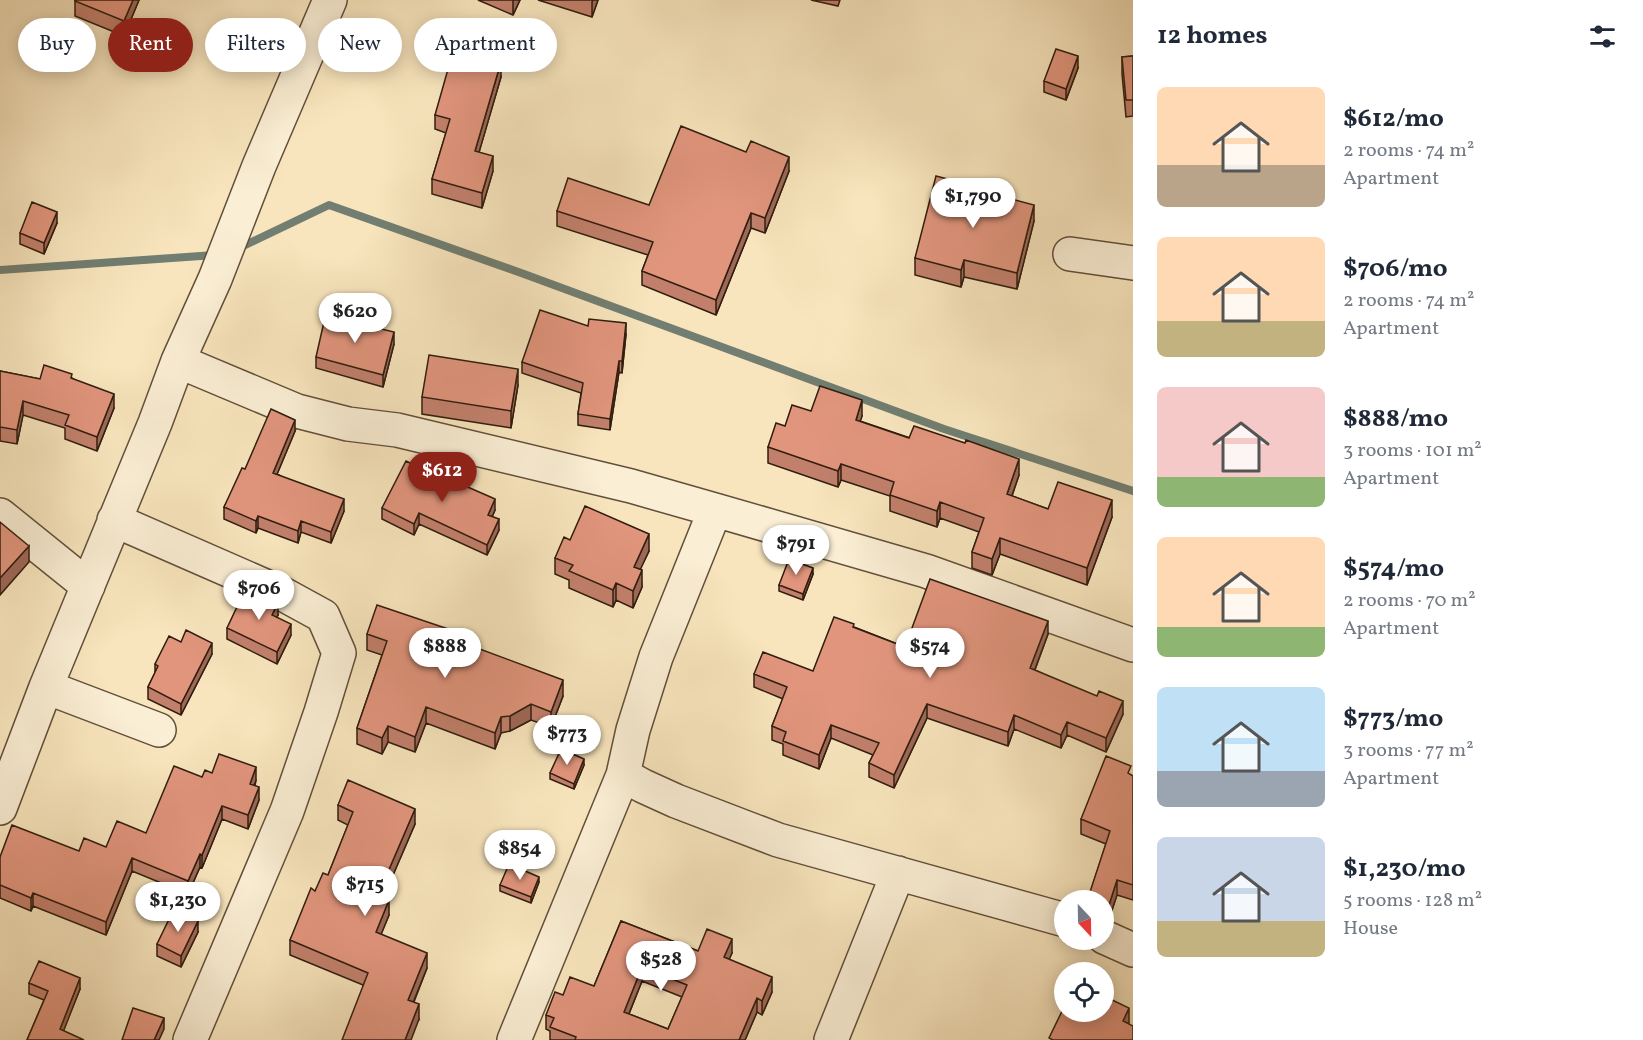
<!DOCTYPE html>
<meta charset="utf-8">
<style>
:root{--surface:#fff;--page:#f2f2f3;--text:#1f2937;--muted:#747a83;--accent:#8f2418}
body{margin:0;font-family:Vollkorn,serif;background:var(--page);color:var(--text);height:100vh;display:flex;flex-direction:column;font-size:22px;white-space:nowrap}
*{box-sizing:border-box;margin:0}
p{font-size:20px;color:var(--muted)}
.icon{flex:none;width:33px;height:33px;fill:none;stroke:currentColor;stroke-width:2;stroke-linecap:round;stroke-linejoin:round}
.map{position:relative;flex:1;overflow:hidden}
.drawer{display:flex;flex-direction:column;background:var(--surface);width:510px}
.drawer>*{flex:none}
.banner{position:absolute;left:18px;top:18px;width:570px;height:54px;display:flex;gap:12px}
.needle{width:39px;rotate:158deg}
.buttons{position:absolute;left:1054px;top:890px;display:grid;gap:12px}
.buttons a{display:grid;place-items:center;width:60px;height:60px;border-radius:50%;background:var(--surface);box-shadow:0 3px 15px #0003;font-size:30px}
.price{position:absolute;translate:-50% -51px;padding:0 14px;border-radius:21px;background:#fff;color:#222;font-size:20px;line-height:39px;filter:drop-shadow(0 2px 3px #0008)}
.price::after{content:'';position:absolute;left:50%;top:36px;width:18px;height:14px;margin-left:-9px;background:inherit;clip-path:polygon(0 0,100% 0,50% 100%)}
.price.on{background:var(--accent);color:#fff}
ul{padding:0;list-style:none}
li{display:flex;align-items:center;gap:18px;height:150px;padding:0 24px}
li span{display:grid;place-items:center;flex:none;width:168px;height:120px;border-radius:9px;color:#555}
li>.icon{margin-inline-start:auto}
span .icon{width:72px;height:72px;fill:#fffc;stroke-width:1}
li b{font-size:26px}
h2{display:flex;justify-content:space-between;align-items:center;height:72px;padding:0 24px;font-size:26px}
.pill{padding:0 21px;border-radius:27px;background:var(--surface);box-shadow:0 3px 15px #0003;font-size:21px;line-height:54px}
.pill.on{background:var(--accent);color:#fff}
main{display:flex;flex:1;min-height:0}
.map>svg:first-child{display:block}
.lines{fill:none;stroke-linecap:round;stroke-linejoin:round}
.stream{stroke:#717e71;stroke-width:8}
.minor-casing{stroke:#624f3a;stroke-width:36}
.minor{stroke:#faeed4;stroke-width:33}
.wall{fill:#c2806c;stroke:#301d0e;stroke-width:1.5;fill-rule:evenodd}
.shaded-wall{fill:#9e6858;stroke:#301d0e;stroke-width:1.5}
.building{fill:#e1957d;stroke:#301d0e;stroke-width:1.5;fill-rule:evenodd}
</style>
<main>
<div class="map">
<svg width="1133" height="1040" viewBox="0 0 1133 1040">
<rect width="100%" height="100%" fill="#f8e5bd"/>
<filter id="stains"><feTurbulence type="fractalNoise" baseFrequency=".00333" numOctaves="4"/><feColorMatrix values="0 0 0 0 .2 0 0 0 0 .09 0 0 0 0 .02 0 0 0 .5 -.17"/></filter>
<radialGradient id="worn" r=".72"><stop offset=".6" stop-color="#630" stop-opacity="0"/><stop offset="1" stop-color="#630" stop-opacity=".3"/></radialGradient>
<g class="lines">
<path class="stream" d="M239 248 329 205 524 274 944 429 1133 491
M0 270 215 255"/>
<defs>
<path id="minor" d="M1070 254 1133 263
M178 361 297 411 348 424 397 430 631 486 715 510 656 657 633 730 623 775 643 786 676 801 778 840 1065 920
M715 510 926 571 1133 645
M0 515 88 586
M114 520 281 593 323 616 339 653 321 712 287 811 190 1040
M46 687 159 730
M0 808 46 687 155 423 178 361 215 279 259 166 330 0
M1104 937 1133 950
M514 1040 623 775
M831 1040 898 873"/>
</defs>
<use href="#minor" class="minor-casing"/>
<use href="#minor" class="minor"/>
</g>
<path class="wall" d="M75 0H139L124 36 75 16Z
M478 0H520L513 15Z
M538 0H598L592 17Z
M811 0H840L838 6Z
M1133 56V116L1126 117 1122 74V57Z
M1078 68 1066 100 1044 92V81Z
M501 77 479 152 493 171 482 208 432 194V179L446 133 435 129V115Z
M789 171 765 233 751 228 716 315 642 285V271L648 255 557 226V211L649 205Z
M963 190 1034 221 1017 289 964 277 961 287 915 275V258Z
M57 223 44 254 20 244V233Z
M358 323 394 344 383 387 316 368V357Z
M588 326 626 334 622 373 619 372 610 430 578 425V414L581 393 522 373V362Z
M0 371 40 379 72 378 114 408 97 451 65 439V428L23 415 17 444 0 441Z
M518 385 511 428 422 414V397Z
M811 411 862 416 860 421 1019 475 1012 496 1048 509 1112 517 1087 585 1000 554 992 575 972 568V552L979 532 940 518 937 527 890 511V496L841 480 838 487 768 463V447L785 426Z
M295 431 277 474 344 511 331 543 301 532 298 543 258 528 256 533 224 519V507L245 469Z
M382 508 495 510 492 517 499 530 487 555 419 524 414 535 382 519Z
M570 540 649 551 640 569 642 587 633 608 616 600 613 607 569 588V580L555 574V558Z
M813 574 803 600 779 591V585Z
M278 615 277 617 291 635 277 664 227 639V628Z
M854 627 905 647 1048 634 1035 670 1123 714 1106 752 1067 735 1061 748 1014 729 1008 746 927 718 894 788 869 777V763L873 755 831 738 819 769 783 755V744L772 740V726L783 699 754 687V674L813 671Z
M367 634 472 646 563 696 551 727 531 720 510 731 501 733 495 749 426 723 415 752 388 742 382 754 357 744V728L382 655 367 650Z
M181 642 212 654 181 715 148 699V687L155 673V664Z
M584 765 574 789 550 779V773Z
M212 773 256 780 255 786 259 800 248 829 222 819 202 868 200 867 188 894 132 871 106 935 33 906 31 911 0 898V857L79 851 106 847 146 833 202 777Z
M1131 775 1133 776V900L1117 895 1109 919 1104 918V900H1088L1106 844 1081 834V819Z
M338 805 415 824 383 898 389 915 381 934 427 968 414 1002 419 1019 363 985 290 955V940L315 891 328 875 348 825 338 820Z
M539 882 531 903 500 891V885Z
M621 921 698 951 732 953 729 959 772 992 762 1015 757 1012 745 1040H550V1031L546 1029V1015L563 995 594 986ZM642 981 682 997 668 1029 629 1014Z
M198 932 181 967 157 956V944Z
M29 983 80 989 63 1031 27 1040 44 1000 29 994Z"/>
<path class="shaded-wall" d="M133 0H139L124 36V21Z
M513 0H520L513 15Z
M593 0H598L592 17V2Z
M1078 56V68L1066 100V89Z
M501 62V77L475 166V151Z
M493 156V171L482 208V193Z
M789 157V171L765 233V218Z
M1034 205V221L1017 289V273Z
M57 212V223L44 254V243Z
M751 213V228L716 315V300Z
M964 260V277L961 287V270Z
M626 323V334L622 373V361Z
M394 332V344L383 387V375Z
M619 361V372L610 430V419Z
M518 369V385L511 428V411Z
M114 394V408L97 451V437Z
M862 400V416L856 436V420Z
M23 401V415L17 444V430Z
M295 420V431L273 484V473Z
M1019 459V475L1007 510V494Z
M841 464V480L838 487V471Z
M344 499V511L331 543V532Z
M495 499V510L488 526V515Z
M1112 500V517L1087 585V568Z
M940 502V518L937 527V511Z
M419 513V524L414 535V524Z
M258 516V528L256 533V521Z
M499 519V530L487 555V545Z
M301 521V532L298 543V531Z
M649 534V551L634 583V567Z
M1000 538V554L992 575V559Z
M29 546V562L0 595V578Z
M813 568V574L803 600V594Z
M642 570V587L633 608V591Z
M616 583V600L613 607V590Z
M278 603V615L272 626V615Z
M1048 621V634L1030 682V668Z
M291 624V635L277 664V652Z
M212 643V654L181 715V704Z
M563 680V696L551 727V712Z
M1123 701V714L1106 752V738Z
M531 704V720L510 731V716Z
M927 704V718L894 788V775Z
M426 707V723L415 752V737Z
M1014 715V729L1008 746V732Z
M501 717V733L495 749V733Z
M1067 722V735L1061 748V735Z
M831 725V738L819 769V755Z
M388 726V742L382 754V738Z
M584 759V765L574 789V784Z
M256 767V780L250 797V784Z
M259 787V800L248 829V815Z
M222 806V819L202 868V855Z
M415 809V824L378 910V895Z
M200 854V867L188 894V881Z
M132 858V871L106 935V922Z
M539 877V882L531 903V897Z
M1117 880V895L1109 919V905Z
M33 893V906L31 911V898Z
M389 900V915L376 947V932Z
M198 921V932L181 967V956Z
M732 939V953L724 971V957Z
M427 953V968L408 1015V1000Z
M642 967V981L624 1026V1012Z
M772 977V992L762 1015V1001Z
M80 978V989L60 1040V1029Z
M757 998V1012L745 1040H739Z
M419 1004V1019L411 1040H405Z
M1129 1008V1024L1123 1021Z
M164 1018V1029L159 1040H154Z"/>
<path class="building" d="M75 0H133L124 21 75 1Z
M454 48 501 62 475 151 493 156 482 193 432 179 450 119 435 115Z
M1056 49 1078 56 1066 89 1044 81Z
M1133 56V100H1126L1122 57Z
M681 126 746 152 751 141 789 157 765 218 751 213 716 300 642 271 653 242 557 211 568 178 649 205Z
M936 176 963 183 961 190 1004 200V197L1034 205 1017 273 964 260 961 270 915 258Z
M32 202 57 212 44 243 20 233Z
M540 310 588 326 589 319 626 323 622 361H619L610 419 578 414 583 383 522 362Z
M326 313 358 321 357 323 394 332 383 375 316 357Z
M429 355 518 369 511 411 422 397Z
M44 365 72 374 71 378 114 394 97 437 65 425 69 415 23 401 17 430 0 427V371L40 379Z
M820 386 862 400 856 420 909 438 914 426 965 443 966 440 1019 459 1007 494 1048 509 1058 482 1112 500 1087 568 1000 538 992 559 972 552 984 518 940 502 937 511 890 495 894 482 841 464 838 471 768 447 776 423 785 426 792 405 811 411Z
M271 409 295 420 273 473 344 499 331 532 301 521 298 531 258 516 256 521 224 507 242 468 245 469Z
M406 461 444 480 445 477 495 499 488 515 499 519 487 545 419 513 414 524 382 508Z
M585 506 649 534 634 567 642 570 633 591 616 583 613 590 569 571 573 565 555 558 564 537 570 540Z
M0 522 29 546 0 578Z
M789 559 813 568 803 594 779 585Z
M930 579 1048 621 1030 668 1097 696 1099 691 1123 701 1106 738 1067 722 1061 735 1014 715 1008 732 927 704 894 775 869 763 879 743 831 725 819 755 783 741 786 732 772 726 787 687 754 674 763 652 813 671 834 617 854 624 853 627 905 647Z
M246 588 278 603 272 615 291 624 277 652 227 628Z
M377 605 472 637 469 645 563 680 551 712 531 704 510 716 501 717 495 733 426 707 415 737 388 726 382 738 357 728 387 641 367 634Z
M186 630 212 643 181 704 148 687 158 666 155 664 169 636 181 642Z
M561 749 584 759 574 784 550 773Z
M219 754 256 767 250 784 259 787 248 815 222 806 202 855 200 854 188 881 132 858 106 922 33 893 31 898 0 885V857L12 825 79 851 84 838 106 847 117 821 146 833 174 766 202 777 205 770 212 773Z
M1106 756 1131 766 1128 773 1133 776V885L1117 880 1109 905 1104 903V900H1094L1088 898 1110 831 1081 819Z
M348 780 415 809 378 895 389 900 376 932 427 953 408 1000 419 1004 405 1040H342L368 973 290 940 311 888 315 891 323 873 328 875 353 812 338 805Z
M509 864 539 877 531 897 500 885Z
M174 909 198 921 181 956 157 944Z
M621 921 698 951 707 929 732 939 724 957 772 977 762 1001 757 998 739 1040H575L576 1037 550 1027 554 1018 546 1015 555 992 563 995 570 977 594 986ZM642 967 687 985 668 1029 624 1012Z
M39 961 80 978 60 1029 84 1040H27L48 991 29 983Z
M1104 996 1129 1008 1123 1021 1133 1026V1040H1053L1049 1038 1065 1005V1011H1104Z
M133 1008 164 1018 154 1040H122Z"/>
<rect width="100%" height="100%" filter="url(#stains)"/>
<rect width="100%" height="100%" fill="url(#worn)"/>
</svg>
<div class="buttons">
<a><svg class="needle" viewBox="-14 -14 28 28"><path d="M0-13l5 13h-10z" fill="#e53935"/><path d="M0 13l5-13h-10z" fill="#747a83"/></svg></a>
<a><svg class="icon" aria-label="locate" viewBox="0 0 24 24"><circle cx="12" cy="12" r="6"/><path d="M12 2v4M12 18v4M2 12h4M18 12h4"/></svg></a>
</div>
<b class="price" style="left:973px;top:229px">$1,790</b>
<b class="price" style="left:355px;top:344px">$620</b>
<b class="price on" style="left:442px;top:503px">$612</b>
<b class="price" style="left:796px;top:576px">$791</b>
<b class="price" style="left:259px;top:621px">$706</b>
<b class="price" style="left:445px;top:679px">$888</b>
<b class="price" style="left:930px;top:679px">$574</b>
<b class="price" style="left:567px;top:766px">$773</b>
<b class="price" style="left:520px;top:881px">$854</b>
<b class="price" style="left:365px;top:917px">$715</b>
<b class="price" style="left:178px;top:933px">$1,230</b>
<b class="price" style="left:661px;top:992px">$528</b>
<div class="banner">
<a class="pill">Buy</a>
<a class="pill on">Rent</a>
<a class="pill">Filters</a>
<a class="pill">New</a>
<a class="pill">Apartment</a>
</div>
</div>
<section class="drawer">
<h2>12 homes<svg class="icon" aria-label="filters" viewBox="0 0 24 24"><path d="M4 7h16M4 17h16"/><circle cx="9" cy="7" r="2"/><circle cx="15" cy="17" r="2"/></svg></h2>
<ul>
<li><span style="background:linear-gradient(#ffd9b3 65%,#b9a48a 0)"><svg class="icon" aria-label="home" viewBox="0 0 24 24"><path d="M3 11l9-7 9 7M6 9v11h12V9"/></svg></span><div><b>$612/mo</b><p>2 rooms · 74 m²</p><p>Apartment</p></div></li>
<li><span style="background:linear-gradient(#ffd9b3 70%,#c2b280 0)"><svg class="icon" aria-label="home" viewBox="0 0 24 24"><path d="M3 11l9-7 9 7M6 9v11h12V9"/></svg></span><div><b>$706/mo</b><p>2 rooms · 74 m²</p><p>Apartment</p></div></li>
<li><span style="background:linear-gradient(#f6c9c9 75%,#8fb573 0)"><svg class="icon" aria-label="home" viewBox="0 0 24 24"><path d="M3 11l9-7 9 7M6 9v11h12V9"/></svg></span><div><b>$888/mo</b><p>3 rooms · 101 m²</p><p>Apartment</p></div></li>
<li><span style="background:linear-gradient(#ffd9b3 75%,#8fb573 0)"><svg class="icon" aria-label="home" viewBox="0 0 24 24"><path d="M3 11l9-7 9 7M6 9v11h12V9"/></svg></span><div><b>$574/mo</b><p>2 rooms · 70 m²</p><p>Apartment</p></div></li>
<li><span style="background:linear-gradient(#bfe0f5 70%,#9aa5b1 0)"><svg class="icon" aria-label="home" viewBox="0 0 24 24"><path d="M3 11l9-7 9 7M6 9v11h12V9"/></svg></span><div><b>$773/mo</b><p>3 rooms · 77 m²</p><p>Apartment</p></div></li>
<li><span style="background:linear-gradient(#c9d6e8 70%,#c2b280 0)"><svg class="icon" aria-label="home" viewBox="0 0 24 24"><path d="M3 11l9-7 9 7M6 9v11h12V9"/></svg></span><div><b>$1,230/mo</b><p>5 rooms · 128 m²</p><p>House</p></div></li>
</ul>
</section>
</main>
